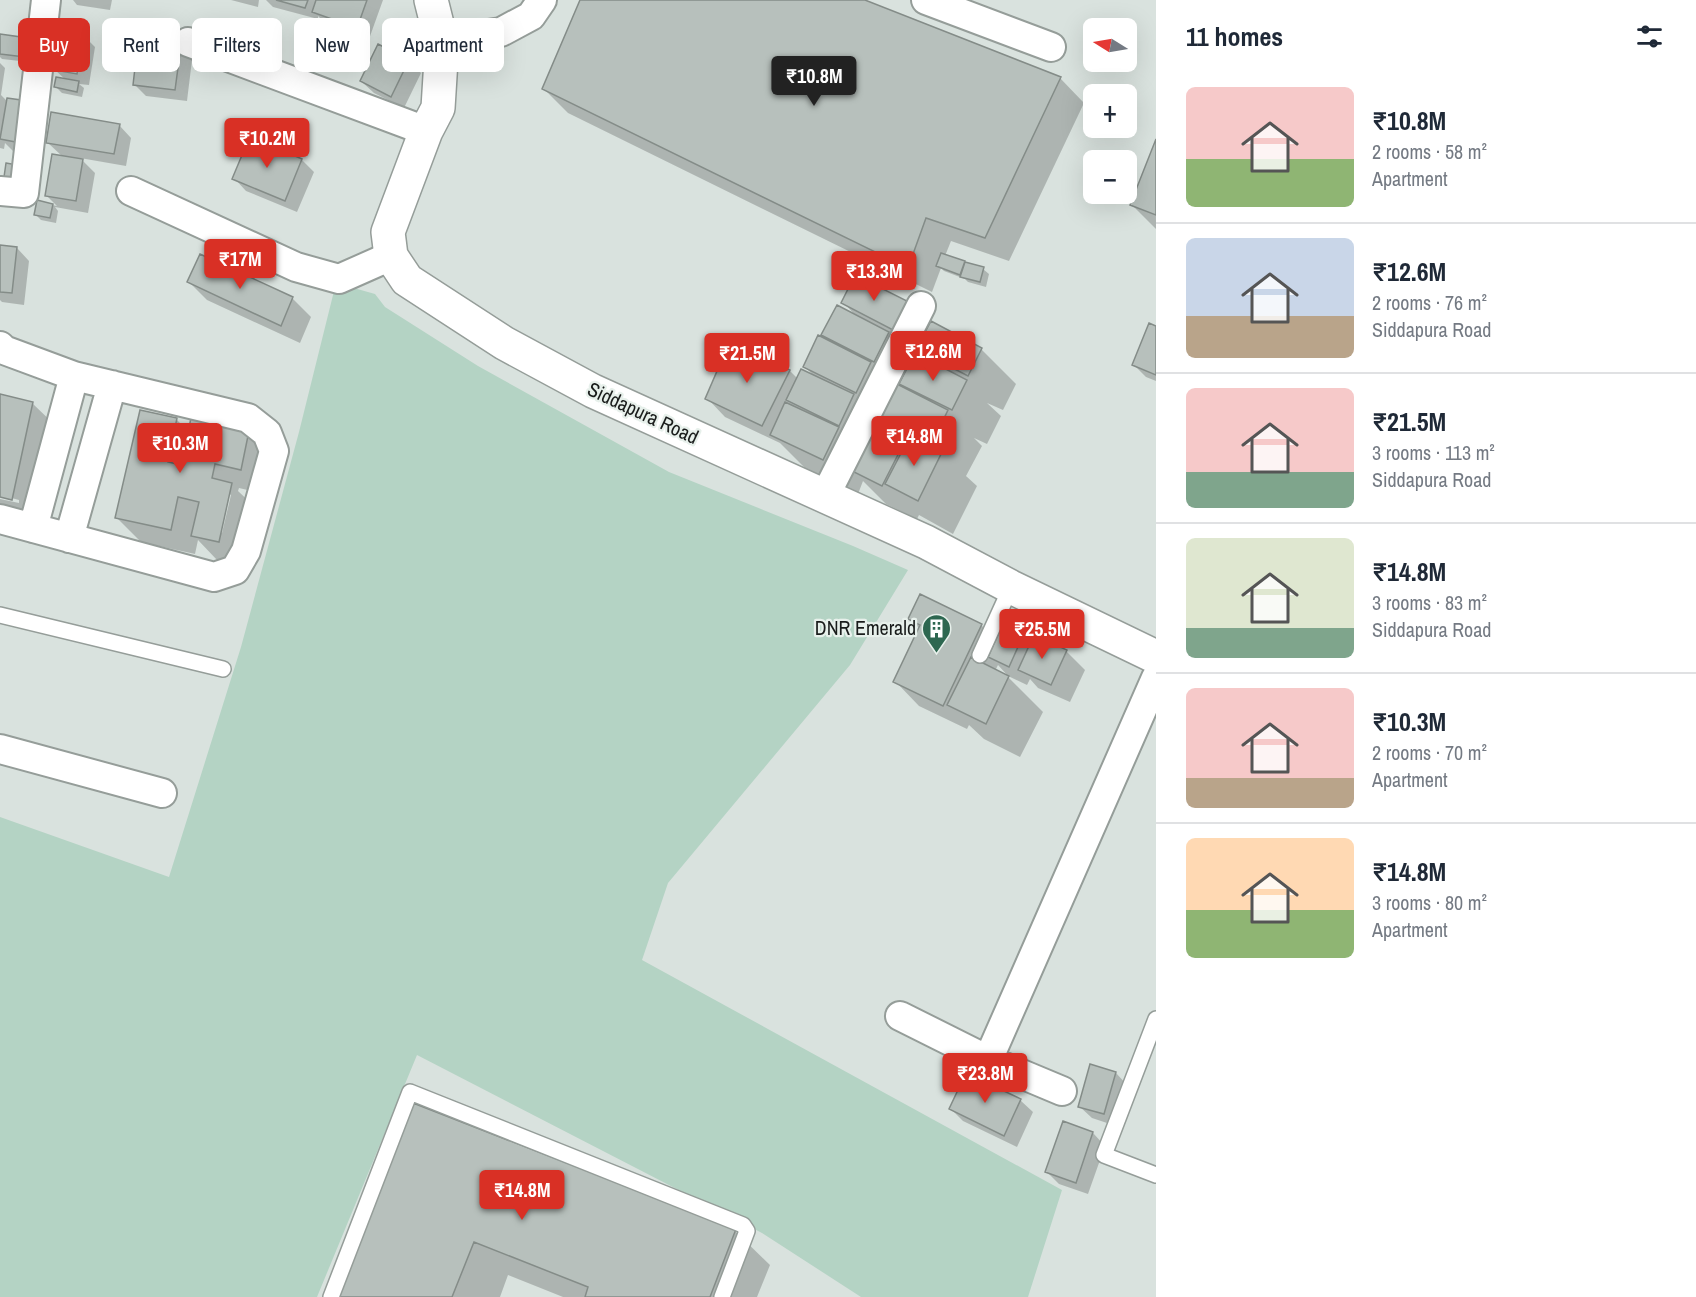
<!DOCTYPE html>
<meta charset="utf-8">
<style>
:root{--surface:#fff;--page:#f2f2f3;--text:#1f2937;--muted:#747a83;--line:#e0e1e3;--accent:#d93025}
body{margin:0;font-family:"Archivo Narrow",sans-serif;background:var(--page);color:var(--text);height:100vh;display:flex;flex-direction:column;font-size:22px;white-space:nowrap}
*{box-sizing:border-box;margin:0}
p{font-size:20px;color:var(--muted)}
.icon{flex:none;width:33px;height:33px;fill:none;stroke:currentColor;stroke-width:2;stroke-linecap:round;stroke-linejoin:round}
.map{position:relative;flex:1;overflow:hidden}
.side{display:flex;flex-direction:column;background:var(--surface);width:540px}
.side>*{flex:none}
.guide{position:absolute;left:18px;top:18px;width:570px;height:54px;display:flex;gap:12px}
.needle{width:39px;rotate:281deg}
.fabs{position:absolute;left:1083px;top:18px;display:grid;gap:12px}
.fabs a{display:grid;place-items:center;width:54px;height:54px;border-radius:9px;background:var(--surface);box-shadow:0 6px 24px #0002;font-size:30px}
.price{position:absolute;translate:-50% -51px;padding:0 14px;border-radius:6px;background:var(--accent);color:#fff;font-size:20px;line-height:39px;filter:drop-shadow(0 2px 3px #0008)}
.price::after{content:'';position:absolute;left:50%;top:36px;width:18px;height:14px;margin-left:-9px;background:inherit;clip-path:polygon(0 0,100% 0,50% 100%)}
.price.active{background:#222;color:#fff}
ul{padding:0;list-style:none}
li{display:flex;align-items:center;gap:18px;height:150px;padding:0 30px}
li+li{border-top:2px solid var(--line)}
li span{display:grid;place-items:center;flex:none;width:168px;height:120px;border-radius:9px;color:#555}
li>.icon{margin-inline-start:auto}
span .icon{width:72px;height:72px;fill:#fffc;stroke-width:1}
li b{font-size:26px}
h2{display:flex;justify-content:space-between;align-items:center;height:72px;padding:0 30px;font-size:26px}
.chip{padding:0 21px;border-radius:9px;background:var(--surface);box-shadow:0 6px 24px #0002;font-size:21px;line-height:54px}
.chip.active{background:var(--accent);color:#fff}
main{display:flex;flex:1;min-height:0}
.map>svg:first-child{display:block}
.green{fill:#b4d3c4}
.shadow{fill:#0003;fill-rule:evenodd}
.building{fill:#b7c0bc;stroke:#848c88;stroke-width:1.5}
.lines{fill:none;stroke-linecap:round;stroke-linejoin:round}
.service-casing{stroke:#959d99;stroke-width:18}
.minor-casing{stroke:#959d99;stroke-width:32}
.tertiary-casing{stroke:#959d99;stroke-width:36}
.service{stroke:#fff;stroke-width:15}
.minor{stroke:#fff;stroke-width:28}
.tertiary{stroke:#fff;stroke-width:33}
.labels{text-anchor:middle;stroke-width:4.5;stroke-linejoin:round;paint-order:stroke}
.street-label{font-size:20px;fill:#191c1b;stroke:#e7f0eb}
.poi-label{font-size:20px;fill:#191c1b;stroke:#e7f0eb;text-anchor:end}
</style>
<main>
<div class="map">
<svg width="1156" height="1297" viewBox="0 0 1156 1297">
<rect width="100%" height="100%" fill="#d9e2de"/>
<path class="green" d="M336 283 375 294 385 307 478 366 669 472 853 546 908 570 850 665 668 883 642 960 1062 1190 1028 1297H861L762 1233 417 1055 317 1297H0V817L169 877 241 647 299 432Z"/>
<path class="shadow" d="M73 0H112L110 10 77 5Z
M231 0H259L258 7Z
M266 0H383L369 39 326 24 318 16V19L273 7Z
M582 0H860L1060 78 1084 103 1009 261 951 241 945 256 983 269 989 274 986 287 968 282 965 279 944 271 941 268 932 292 568 113 544 89Z
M83 35 95 47 89 85 79 84 84 88 82 97 62 93 56 87 66 80 55 70Z
M140 35 193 52 187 101 146 96 134 84Z
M0 36 38 63 2 59 0 57Z
M409 61 421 73 404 108 374 93 361 81Z
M0 63 5 68 1 95 8 102 33 154 13 151 5 143 4 149 0 148Z
M119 125 131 138 126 166 80 158 95 173 88 213 55 207 58 211 56 223 41 220 35 214 38 202 57 206 47 196 63 157 47 142Z
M1156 143V229L1132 205Z
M302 160 314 172 297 212 246 191 234 178Z
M0 247 17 248 29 261 24 305 2 302 0 300Z
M200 256 293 299 311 317 300 343 207 300 189 282Z
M856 277 906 303 930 326 931 323 982 350 1016 384 1003 410 987 403 1001 416 987 444 974 438 982 446 966 476 977 486 953 534 919 515 917 519 886 504 863 481 858 494 806 469 780 443 725 417 707 398 731 343 790 371 798 379 814 376 805 367 831 343 823 335 855 315 843 302ZM920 435 939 445 938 447 920 438Z
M1150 325 1156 327V381L1146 377 1134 365Z
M0 396 32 403 57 427 36 523 0 515V499L19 503V500L0 495Z
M177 420 189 432 249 433 273 457 265 494 239 488 238 491 256 508 243 565 217 560 198 540 195 554 141 542 117 518ZM172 436H175L167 470 164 469ZM228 493 231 495 222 533 219 532Z
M910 619 981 625 997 641 1025 630 1034 639 1035 637 1066 651 1085 670 1070 702 1038 688 1030 679 1027 685 1008 676 998 665 995 671 1008 677 1043 712 1020 757 984 739 969 725 967 729 919 706 895 681 920 629Z
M1091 1066 1116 1073 1128 1086 1116 1126 1092 1118 1079 1106Z
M1020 1100 1033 1112 1017 1147 963 1121 951 1109Z
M414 1105 735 1231 770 1265 757 1297H563L508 1275 500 1297H339Z
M1064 1123 1093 1133 1105 1146 1088 1194 1059 1184 1047 1172Z"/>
<path class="building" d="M276 0H308L305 8Z
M316 0H367L357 28 312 12Z
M580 0H865L1061 77 985 238 926 218 908 268 542 89Z
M61 30 84 34 77 74 54 70Z
M139 33 182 38 175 90 133 85Z
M0 34 35 39 33 58 0 54Z
M378 44 409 60 391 97 360 81Z
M56 77 79 81 77 92 54 87Z
M7 98 28 101 21 143 0 139Z
M51 112 120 124 114 154 46 143Z
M250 136 302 159 285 201 232 179Z
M1156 139V215L1130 205Z
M52 154 83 159 76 201 45 196Z
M6 163 23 166 20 186 3 184Z
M37 200 53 204 50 218 34 215Z
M0 245 17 247 12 293 0 292Z
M941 253 965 261 960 275 936 266Z
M200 254 293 297 281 326 187 282Z
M965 262 984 267 980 282 960 277Z
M855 275 907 301 893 330 841 303Z
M837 305 889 332 874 362 821 335Z
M931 321 982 348 968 376 916 349Z
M1149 323 1156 326V375L1132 365Z
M818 335 871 362 856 393 803 367Z
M730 341 790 370 762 426 705 399Z
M915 353 967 380 952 410 899 384Z
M801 369 854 394 839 426 786 400Z
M895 383 948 410 932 443 879 416Z
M0 394 33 402 12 500 0 497Z
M785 402 839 427 823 460 770 435Z
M140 410 177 418 168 462 181 465 191 418 249 431 241 470 215 464 212 478 232 483 219 542 191 536 199 502 178 497 171 530 115 518Z
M876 416 909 433 882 486 850 470Z
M911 434 943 450 918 501 885 484Z
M920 594 982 624 943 706 893 682 920 625 908 619Z
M1005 619 1026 629 1009 667 988 657Z
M1034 635 1067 650 1051 685 1018 670Z
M971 657 1009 676 986 724 947 705Z
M1090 1064 1116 1072 1104 1114 1078 1107Z
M966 1073 1021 1099 1004 1136 949 1109Z
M413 1103 736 1229 710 1297H585L588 1287 474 1242 452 1297H337Z
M1063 1121 1093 1132 1076 1183 1045 1172Z"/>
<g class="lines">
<defs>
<path id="service" d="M0 615 223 669
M980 655 1011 587
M1156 1019 1104 1155 1156 1175
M331 1297 410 1092 743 1225 747 1231 722 1297"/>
<path id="minor" d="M926 0 1051 47
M188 42 426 131
M442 44 469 37 501 32 531 16 542 0
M0 191 24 193 46 0
M131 191 296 267 339 279 391 256
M0 346 4 350 74 376 248 418 267 433 274 451 246 551 235 570 214 577 0 519
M825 496 921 306
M33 528 74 376
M69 538 112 385
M0 749 162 793
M900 1016 988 1060
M1062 1091 988 1060 1156 678"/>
<path id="tertiary" d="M431 0 442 44 438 108 426 131 388 232 391 256 407 280 504 343 593 391 926 542 1011 587 1156 657"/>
</defs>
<use href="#service" class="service-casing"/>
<use href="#minor" class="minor-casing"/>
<use href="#tertiary" class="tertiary-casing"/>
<use href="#service" class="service"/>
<use href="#minor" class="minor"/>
<use href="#tertiary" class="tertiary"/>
</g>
<defs>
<symbol id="building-pin" viewBox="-11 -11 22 30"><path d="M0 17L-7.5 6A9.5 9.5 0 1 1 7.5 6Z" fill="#2d6750" stroke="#e7f0eb"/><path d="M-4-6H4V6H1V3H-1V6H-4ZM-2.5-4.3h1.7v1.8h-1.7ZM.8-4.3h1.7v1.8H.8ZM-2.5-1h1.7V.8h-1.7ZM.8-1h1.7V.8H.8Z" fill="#fff"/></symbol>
</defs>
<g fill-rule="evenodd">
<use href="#building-pin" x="920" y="612" width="33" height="45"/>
</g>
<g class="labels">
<g class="street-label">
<text transform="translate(643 413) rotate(25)" y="7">Siddapura Road</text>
</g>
<g class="poi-label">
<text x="916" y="635">DNR Emerald</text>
</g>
</g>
</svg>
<div class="fabs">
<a><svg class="needle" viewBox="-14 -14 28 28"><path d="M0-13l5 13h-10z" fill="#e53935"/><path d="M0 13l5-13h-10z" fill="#747a83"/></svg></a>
<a>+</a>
<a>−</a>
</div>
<b class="price active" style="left:814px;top:107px">₹10.8M</b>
<b class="price" style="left:267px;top:169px">₹10.2M</b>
<b class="price" style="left:240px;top:290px">₹17M</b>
<b class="price" style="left:874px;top:302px">₹13.3M</b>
<b class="price" style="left:933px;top:382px">₹12.6M</b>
<b class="price" style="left:747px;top:384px">₹21.5M</b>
<b class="price" style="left:914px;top:467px">₹14.8M</b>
<b class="price" style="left:180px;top:474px">₹10.3M</b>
<b class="price" style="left:1042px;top:660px">₹25.5M</b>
<b class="price" style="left:985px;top:1104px">₹23.8M</b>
<b class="price" style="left:522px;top:1221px">₹14.8M</b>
<div class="guide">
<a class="chip active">Buy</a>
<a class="chip">Rent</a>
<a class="chip">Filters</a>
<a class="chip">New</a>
<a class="chip">Apartment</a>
</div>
</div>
<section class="side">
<h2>11 homes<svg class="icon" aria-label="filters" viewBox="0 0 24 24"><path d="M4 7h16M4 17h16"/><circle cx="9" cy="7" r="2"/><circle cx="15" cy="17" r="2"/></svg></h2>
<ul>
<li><span style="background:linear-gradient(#f6c9c9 60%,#8fb573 0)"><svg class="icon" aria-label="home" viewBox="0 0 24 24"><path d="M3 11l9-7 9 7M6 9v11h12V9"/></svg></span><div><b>₹10.8M</b><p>2 rooms · 58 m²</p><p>Apartment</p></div></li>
<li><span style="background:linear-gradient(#c9d6e8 65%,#b9a48a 0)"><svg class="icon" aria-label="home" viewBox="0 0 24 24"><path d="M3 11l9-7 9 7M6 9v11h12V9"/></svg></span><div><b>₹12.6M</b><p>2 rooms · 76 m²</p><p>Siddapura Road</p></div></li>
<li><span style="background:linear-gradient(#f6c9c9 70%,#7fa58c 0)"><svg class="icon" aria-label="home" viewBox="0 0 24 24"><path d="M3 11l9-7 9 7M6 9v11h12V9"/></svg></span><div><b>₹21.5M</b><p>3 rooms · 113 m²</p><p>Siddapura Road</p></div></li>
<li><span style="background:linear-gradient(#dfe7d0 75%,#7fa58c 0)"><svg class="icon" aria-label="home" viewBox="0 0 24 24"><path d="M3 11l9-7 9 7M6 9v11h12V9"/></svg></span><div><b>₹14.8M</b><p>3 rooms · 83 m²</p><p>Siddapura Road</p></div></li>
<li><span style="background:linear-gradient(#f6c9c9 75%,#b9a48a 0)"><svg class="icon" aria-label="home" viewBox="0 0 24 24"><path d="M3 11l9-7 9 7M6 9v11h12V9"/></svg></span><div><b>₹10.3M</b><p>2 rooms · 70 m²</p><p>Apartment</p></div></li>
<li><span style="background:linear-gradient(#ffd9b3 60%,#8fb573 0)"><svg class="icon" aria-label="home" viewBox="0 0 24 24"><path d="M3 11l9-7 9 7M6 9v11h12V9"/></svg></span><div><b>₹14.8M</b><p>3 rooms · 80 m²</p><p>Apartment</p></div></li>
</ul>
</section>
</main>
